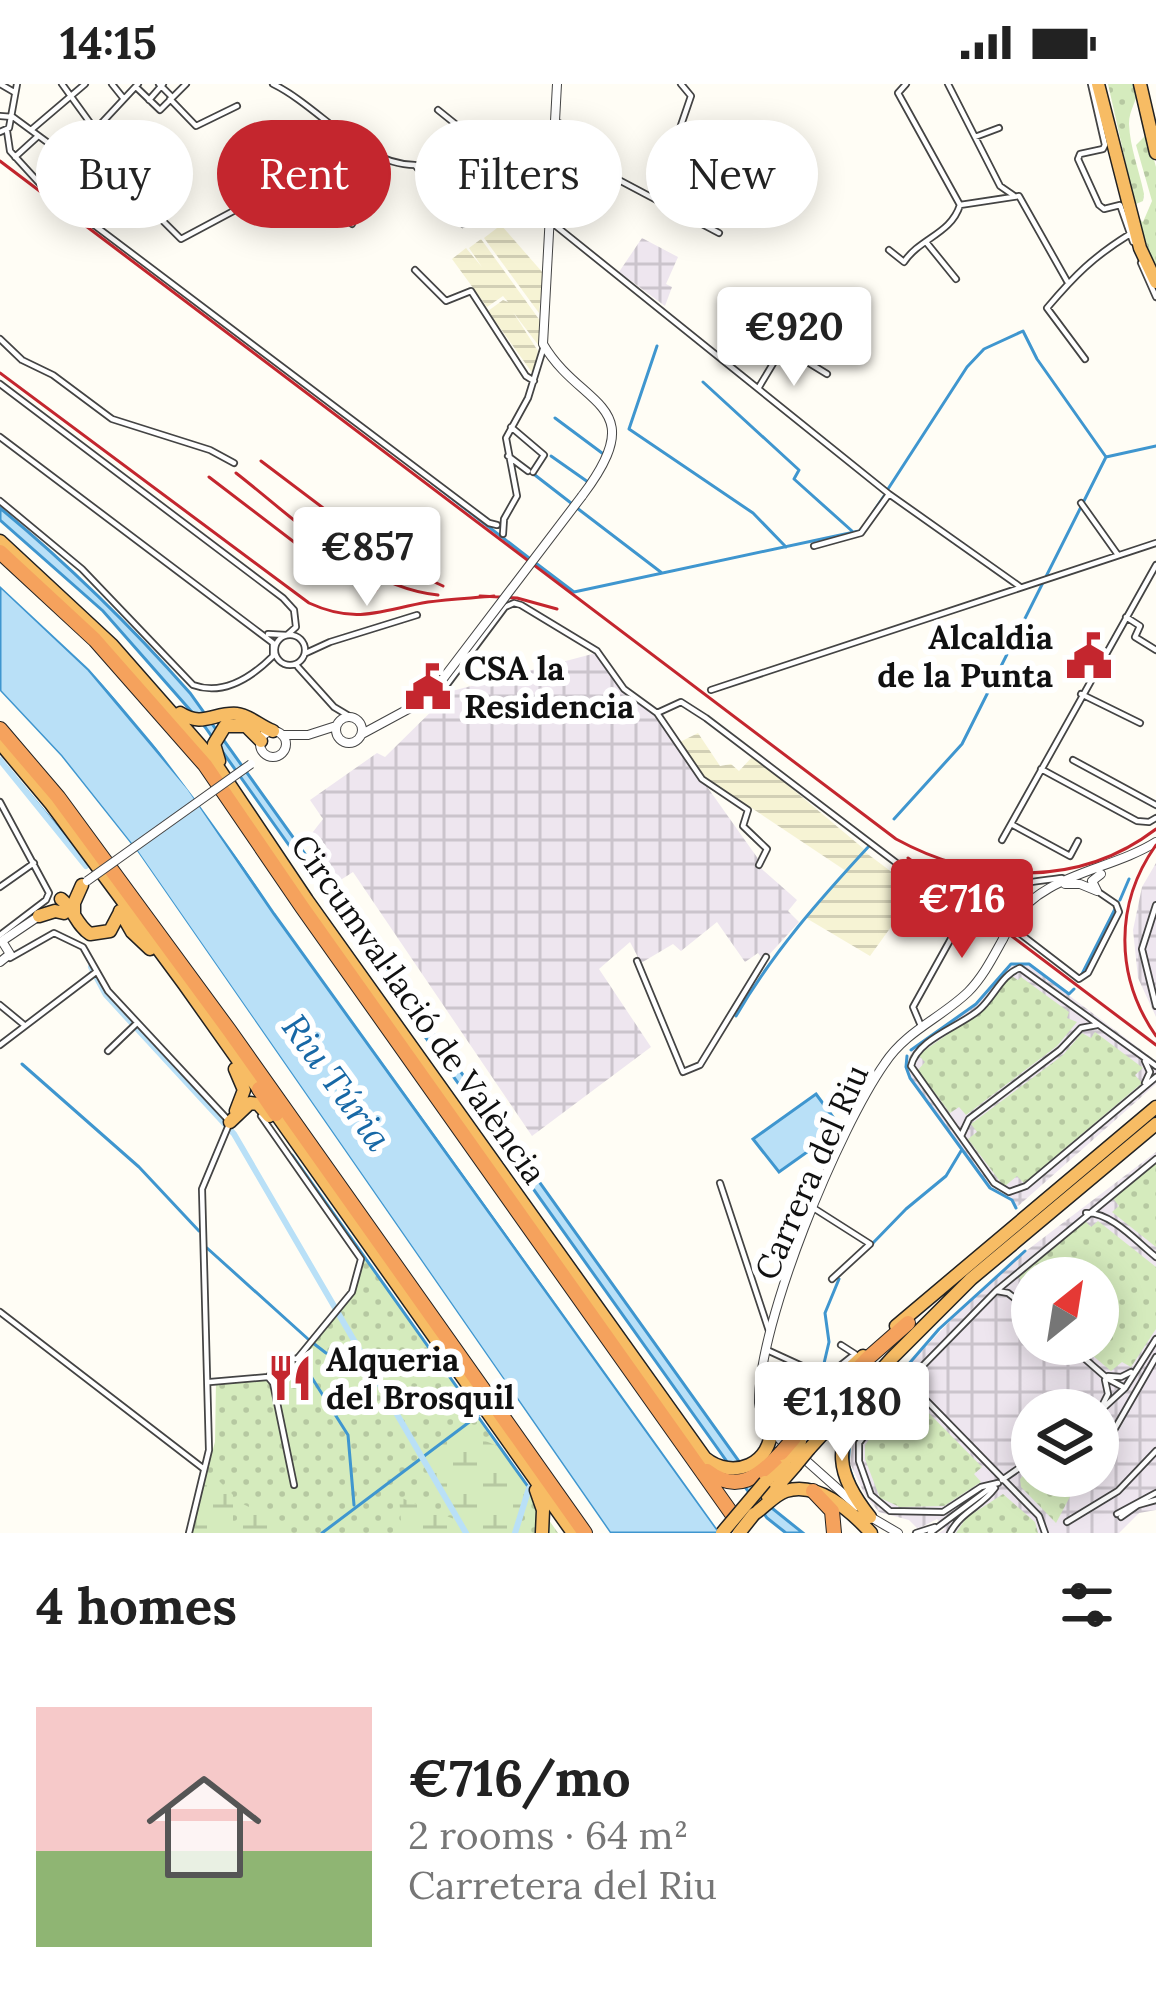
<!DOCTYPE html>
<meta charset="utf-8">
<style>
:root{--surface:#fff;--page:#f6f6f6;--text:#222;--muted:#767676;--accent:#c4262e}
body{margin:0;font-family:Lora,serif;background:var(--page);color:var(--text);height:100vh;display:flex;flex-direction:column;font-size:45px;white-space:nowrap}
*{box-sizing:border-box;margin:0}
p{font-size:39px;color:var(--muted)}
.icon{flex:none;width:66px;height:66px;fill:none;stroke:currentColor;stroke-width:2;stroke-linecap:round;stroke-linejoin:round}
.map{position:relative;height:1449px;overflow:hidden}
.panel{display:flex;flex-direction:column;background:var(--surface);flex:1}
.panel>*{flex:none}
.top-card{position:absolute;left:36px;top:36px;width:1086px;height:108px;display:flex;gap:24px}
.needle{width:78px;rotate:30deg}
.buttons{position:absolute;left:1011px;top:1173px;display:grid;gap:24px}
.buttons a{display:grid;place-items:center;width:108px;height:108px;border-radius:50%;background:var(--surface);box-shadow:0 6px 30px #0003;font-size:60px}
.price{position:absolute;translate:-50% -102px;padding:0 27px;border-radius:12px;background:#fff;color:#222;font-size:39px;line-height:78px;filter:drop-shadow(0 3px 6px #0008)}
.price::after{content:'';position:absolute;left:50%;top:72px;width:36px;height:27px;margin-left:-18px;background:inherit;clip-path:polygon(0 0,100% 0,50% 100%)}
.price.current{background:var(--accent);color:#fff}
ul{padding:0;list-style:none}
li{display:flex;align-items:center;gap:36px;height:300px;padding:0 36px}
li span{display:grid;place-items:center;flex:none;width:336px;height:240px;border-radius:0px;color:#555}
li>.icon{margin-inline-start:auto}
span .icon{width:144px;height:144px;fill:#fffc;stroke-width:1}
li b{font-size:51px}
h2{display:flex;justify-content:space-between;align-items:center;height:144px;padding:0 36px;font-size:51px}
.chip{padding:0 42px;border-radius:54px;background:var(--surface);box-shadow:0 6px 30px #0003;font-size:42px;line-height:108px}
.chip.current{background:var(--accent);color:#fff}
.status{display:flex;justify-content:space-between;align-items:center;height:84px;padding:0 60px;background:var(--surface);direction:ltr}
.status svg{height:33px;fill:currentColor}
.map>svg:first-child{display:block}
.industrial{fill:url(#industrial-grid);fill-rule:evenodd}
.farmland{fill:url(#farmland-rules)}
.grass{fill:url(#grass-dots)}
.wetland{fill:url(#wetland-marsh)}
.water{fill:#b9e0f7;stroke:#3f96cf;stroke-width:3}
.pier{fill:#fffdf5}
.lines{fill:none;stroke-linecap:round;stroke-linejoin:round}
.stream{stroke:#3f96cf;stroke-width:3}
.canal{stroke:#b9e0f7;stroke-width:6}
.minor-casing{stroke:#444;stroke-width:8}
.tertiary-casing{stroke:#444;stroke-width:10}
.trunk-casing{stroke:#222;stroke-width:15}
.motorway-casing{stroke:#222;stroke-width:16}
.minor{stroke:#fff;stroke-width:4.5}
.tertiary{stroke:#fff;stroke-width:8}
.trunk{stroke:#f7bc64;stroke-width:12}
.motorway{stroke:#f5a25d;stroke-width:14}
.rail{stroke:#c4262e;stroke-width:3}
.tertiary-bridge-casing{stroke:#444;stroke-width:10;stroke-linecap:butt}
.trunk-bridge-casing{stroke:#222;stroke-width:15;stroke-linecap:butt}
.motorway-bridge-casing{stroke:#222;stroke-width:16;stroke-linecap:butt}
.tertiary-bridge{stroke:#fff;stroke-width:8}
.trunk-bridge{stroke:#f7bc64;stroke-width:12}
.motorway-bridge{stroke:#f5a25d;stroke-width:14}
.labels{text-anchor:middle;stroke-width:12;stroke-linejoin:round;paint-order:stroke}
.poi-label{font-size:33px;font-weight:bold;fill:#111;stroke:#fff;text-anchor:start}
.street-label{font-size:33px;fill:#111;stroke:#fff}
.water-label{font-size:36px;font-style:italic;fill:#1768a6;stroke:#fff}
</style>
<div class="status"><b>14:15</b><svg viewBox="0 0 49 12"><path d="M0 12V9h3v3zM5 12V6h3v6zM10 12V3h3v9zM15 12V0h3v12zM26 1h20v11H26zM47 4h2v5h-2z"/></svg></div>
<div class="map">
<svg width="1156" height="1449" viewBox="0 0 1156 1449">
<defs>
<pattern id="industrial-grid" width="8" height="8" patternUnits="userSpaceOnUse" patternTransform="scale(3)"><rect width="8" height="8" fill="#eee6ef"/><path d="M0 4h8M4 0v8" fill="none" stroke="#cbc4cc"/></pattern>
<pattern id="farmland-rules" width="6" height="5" patternUnits="userSpaceOnUse" patternTransform="scale(3)"><rect width="6" height="5" fill="#f6f3d4"/><path d="M0 2.5h6" fill="none" stroke="#d2cfb5"/></pattern>
<pattern id="grass-dots" width="8" height="8" patternUnits="userSpaceOnUse" patternTransform="scale(3)"><rect width="8" height="8" fill="#d5ebbd"/><path d="M2 2h.1M6 6h.1" fill="none" stroke="#b6c8a1" stroke-width="1.8" stroke-linecap="round"/></pattern>
<pattern id="wetland-marsh" width="20" height="14" patternUnits="userSpaceOnUse" patternTransform="scale(3)"><rect width="20" height="14" fill="#d5ebbd"/><path d="M1 5h8M5 5V1M11 12h8M15 12V8" fill="none" stroke="#b6c8a1"/></pattern>
</defs>
<rect width="100%" height="100%" fill="#fffdf5"/>
<path class="industrial" d="M642 154 678 173 666 200 672 203 665 222 619 188Z
M596 569 621 605 654 628 759 776 756 780 797 816 788 827 799 838 767 873 763 876 758 869 745 878 717 838 681 867 673 860 641 879 630 858 599 885 651 963 532 1052 353 788 339 797 309 753 323 735 310 716 377 669 385 673 452 607Z
M1156 779V933L1138 894 1133 846 1142 803Z
M1020 879 1030 882 1156 977V1000L1017 1123 1012 1114 990 1102 909 992 906 981 914 963 973 924 1006 884Z
M1156 1068V1426L1139 1429 1119 1449H939L945 1445 937 1435 918 1445 909 1436 879 1428 865 1411 850 1379 855 1344 885 1306 969 1217 1026 1167ZM1032 1194H1098V1260H1032ZM1032 1326H1098V1392H1032Z"/>
<path class="farmland" d="M501 141 543 189 539 229 484 154Z
M481 155 541 238 539 262 513 228 538 267 533 290 488 227 503 216 508 218 503 212 487 223 452 175 466 164 482 183 469 164Z
M803 212 808 214 789 244 769 263 737 245 763 236Z
M698 649 720 682 731 680 739 687 753 672 864 765 856 776 865 768 917 807 870 872 806 834 846 787 705 693 680 658Z"/>
<path class="grass" d="M1108 0H1137C1140 15 1129 23 1129 40 1130 64 1139 85 1144 110L1143 117 1136 120 1138 134 1143 138 1152 117 1136 61 1147 50 1156 83V187L1140 142Z
M1010 891 1018 896 1021 893 1069 928 1067 934 1077 938 1057 962 966 1031 959 1023 950 1029 918 986 925 978 918 971 985 924Z
M1095 948 1143 984 1135 991 1142 999 1024 1099 1017 1092 1005 1102 1002 1100 968 1055 977 1048 971 1040 1063 971 1082 949 1091 954Z
M1156 1079V1163L1112 1128 1119 1122 1112 1113Z
M1083 1135 1091 1143 1098 1137 1156 1183V1245L1131 1283 1122 1278 1111 1287 1079 1260H1098V1194H1032V1219L1017 1206 1024 1200 1017 1191Z
M363 1171 558 1449H189L215 1358 216 1296 273 1293 298 1271 355 1206Z
M900 1314 907 1321 914 1314 982 1383 974 1390 981 1398 944 1422 900 1423 880 1414 865 1375V1361Z
M1026 1388 1041 1402 1049 1392H1081L1056 1439 1021 1403 1020 1395Z
M1003 1410 1035 1438 1038 1449H956L966 1434Z"/>
<path class="wetland" d="M459 1345 499 1363 529 1404 515 1449H402L399 1413 459 1437 422 1373Z
M217 1395 233 1411V1437H239L241 1419 249 1423 253 1414 282 1438 281 1449H191L202 1400 212 1403Z"/>
<path class="water" d="M0 424C69 481 131 542 190 609L773 1425 803 1449H786L767 1434 205 643 103 527 0 436Z
M0 502 89 586 188 704 274 830 720 1449H610L137 768 61 672 0 607Z
M816 1010 841 1044 779 1088 753 1055Z"/>
<path class="pier" d="M0 496 41 529 94 582 193 700 279 827 726 1449H716L718 1446 200 722 137 767 610 1449H603L132 771 57 676 0 615V607L61 672 131 760 195 715 143 646 89 585 0 502Z"/>
<g class="lines">
<path class="stream" d="M657 262 629 345 753 429 786 463
M703 298 799 386 794 395 852 447
M555 334 602 369
M551 372 588 398
M531 388 571 419
M432 399 529 474
M888 405 967 283 984 265 1023 247 1037 275 1106 373 1156 362
M577 424 662 489
M872 430 884 412
M537 480 574 508 859 447
M0 675 74 763
M894 735 962 660 1106 373
M1120 816 1129 795
M1082 890 1115 825
M736 932C773 868 820 815 870 761
M911 966 976 920 1011 880H1029L1069 910 1074 905
M907 972 906 983 910 994 990 1104 1012 1116 1016 1124
M22 980 139 1083 199 1147
M292 1071 476 1330
M872 1160 906 1125 946 1092 961 1067
M207 1164 308 1255
M313 1259 326 1269 366 1276
M300 1275 348 1351 354 1421
M822 1288 829 1258 825 1229 839 1195
M479 1334 529 1404
M855 1342 939 1245 1025 1167
M850 1357 848 1380 855 1400
M322 1449 480 1330"/>
<path class="canal" d="M0 676 86 782
M91 883 106 911 234 1050 466 1449
M515 1449 529 1404"/>
<defs>
<path id="minor" d="M0 0 14 8
M62 0 156 130 181 155 256 115
M112 0 124 15
M159 0 172 13
M273 0C320 23 362 81 415 81L463 140 496 119 552 135
M906 0 898 9 960 121 1019 112 1067 197
M948 0 1000 102 1013 111
M1091 0 1105 61 1103 65 1080 70 1078 75 1099 121 1104 125 1120 121 1133 158
M136 3 160 26 186 0
M170 15 196 42 237 22
M149 16 163 0
M438 26 519 91 552 112
M0 32 13 33 81 83
M556 38 602 56
M31 46 85 0
M7 47 10 67 41 101 489 439 497 441
M679 47 691 12 681 0
M0 48 9 44 17 0
M975 53 999 44
M555 69 617 95 719 149
M15 73 37 53
M69 74 138 0
M87 78 103 60
M110 104 103 94 116 77
M551 138 889 410 1019 502
M352 140C367 109 367 88 356 56
M926 158 956 195
M889 166 904 178C920 154 951 150 960 121
M1141 179 1156 213
M415 186 446 217 471 207 526 292 534 297
M0 255 22 276 53 291 112 335 210 366 234 379
M1085 275 1047 224C1075 191 1093 173 1130 150
M0 300 283 514 294 526 296 543 287 551 268 550
M759 303 783 263 827 290
M511 343 544 371 533 388
M0 353 273 559V572C252 593 223 612 193 601L82 485 0 417
M508 372 528 387
M1081 419 1118 471
M503 450 504 435 517 412 506 354 528 314 544 262
M814 462 861 449 889 410
M1126 533 1140 542 1135 553 1156 566
M275 566a15 15 0 1 1 30 0a15 15 0 1 1-30 0Z
M306 569 330 558 417 531
M298 583 334 623 349 632
M711 606 1156 459
M432 608 440 610 505 523 514 519 521 521 597 567 624 605 657 629 702 695 748 726 743 742 767 765 759 781
M1081 610 1140 639
M657 629 681 618 706 634 957 825 963 833 913 923 921 942
M1073 676 1156 721
M1041 685 1137 737 1149 738 1156 734
M0 718 49 809 46 816 0 851
M1011 740 1070 772 1078 757
M1002 756 1156 481
M1062 794C1034 798 999 799 979 818L1079 895 1088 889 1119 828 1116 820 1097 807
M0 803 34 779
M1156 821 1142 865 1156 922
M10 874 54 849 83 863 108 907 230 1038
M637 877 683 988 700 981 766 873
M0 921 23 940
M0 961 96 888
M108 967 137 939
M1145 977 1150 988 1145 999
M1156 982 1020 884C1002 890 994 913 979 926 959 943 917 955 911 982L994 1099 1009 1108 1026 1102 1156 993
M961 1052 969 1035 1060 966 1081 944 1097 941
M720 1099 769 1247
M815 1125 870 1160 832 1195
M1086 1129C1111 1128 1137 1158 1156 1173
M997 1207 1008 1209 1032 1228
M0 1228 204 1385
M1068 1260 1108 1295 1125 1304
M767 1266 826 1293 855 1270 841 1261
M915 1290 920 1310 1039 1432 1045 1449
M1108 1292 1121 1293 1131 1288
M268 1293 273 1299 294 1401
M210 1298 268 1293 288 1274 297 1275 352 1208 361 1175 261 1032
M897 1308 908 1305 920 1310
M1101 1324 1108 1310 1105 1296
M1098 1329 1125 1304 1156 1255
M1098 1374 1156 1273
M1002 1396 1032 1375
M1084 1398 1088 1392
M998 1399 981 1403 943 1428 890 1427 871 1411 859 1377V1359L897 1308 996 1207 1156 1075
M1117 1430 1156 1409
M1121 1433 1138 1421 1156 1416
M1067 1438 1118 1407 1156 1367
M189 1449 209 1366 202 1105 230 1038
M916 1449 935 1443
M930 1449 993 1402
M950 1449C961 1428 982 1422 995 1404"/>
<path id="tertiary" d="M557 0 543 260C581 325 653 318 582 412
M336 646a13 13 0 1 1 26 0a13 13 0 1 1-26 0Z
M260 660a13 13 0 1 1 26 0a13 13 0 1 1-26 0Z
M362 650 412 623 442 596
M282 651H308L336 642
M1065 800H1080L1097 807 1092 797 1101 790
M1017 801 1026 806 1024 816
M1011 840C1040 790 1110 787 1156 758
M2 857 42 830
M0 878 10 870 2 857
M763 1294 787 1315 779 1341 788 1358
M789 1364C778 1355 760 1333 759 1319 758 1239 838 1046 885 979 906 947 941 934 968 908 983 893 993 873 1003 855
M801 1372 857 1422
M869 1432 898 1449"/>
<path id="trunk" d="M1098 0 1140 164 1156 198
M1140 0 1156 69
M0 457 112 561 213 676 307 816 705 1374C733 1397 773 1380 771 1342
M180 629C203 644 214 628 237 630 249 631 261 643 273 647
M0 659 51 720 184 900 573 1449
M219 677 214 660 225 642H246L261 657
M61 815C74 825 76 841 90 850L110 847 120 828
M120 827 132 848 150 865
M74 830V819L82 801
M39 832 55 827 64 829
M235 985 244 1006 236 1027
M230 1038 250 1019 258 1020 269 1032
M896 1242 1156 1023
M783 1309C810 1326 843 1290 863 1272
M863 1315C833 1363 835 1389 870 1433
M809 1365 892 1274 971 1195 1156 1040
M765 1398 786 1374
M536 1406 543 1426 542 1449
M768 1413 795 1382
M754 1430C765 1423 774 1411 786 1407 818 1397 852 1428 871 1449"/>
<path id="motorway" d="M0 468 95 556 205 681 302 823 732 1430
M0 645 58 713 229 946 585 1449
M259 1005 276 1030
M794 1354 867 1275 908 1239
M707 1387C737 1410 759 1393 781 1369
M813 1407 832 1427 834 1449"/>
</defs>
<use href="#minor" class="minor-casing"/>
<use href="#tertiary" class="tertiary-casing"/>
<use href="#trunk" class="trunk-casing"/>
<use href="#motorway" class="motorway-casing"/>
<use href="#minor" class="minor"/>
<use href="#tertiary" class="tertiary"/>
<use href="#trunk" class="trunk"/>
<use href="#motorway" class="motorway"/>
<path class="rail" d="M0 77 896 755C978 800 1079 804 1156 745
M0 289 309 519C357 541 381 526 428 518 450 515 473 514 494 512
M261 377 400 482 443 502
M236 389C294 434 363 504 438 511
M209 393 328 484 376 506
M480 512 517 514 557 525
M1156 761C1114 820 1115 893 1156 952
M908 774 1156 961"/>
<defs>
<path id="tertiary-bridge" d="M442 596 582 412
M87 797 251 680
M1003 855 1011 840"/>
<path id="trunk-bridge" d="M786 1374 800 1358
M795 1382 809 1365
M722 1449 765 1398
M739 1449 754 1430"/>
<path id="motorway-bridge" d="M781 1369 794 1354"/>
</defs>
<use href="#tertiary-bridge" class="tertiary-bridge-casing"/>
<use href="#trunk-bridge" class="trunk-bridge-casing"/>
<use href="#motorway-bridge" class="motorway-bridge-casing"/>
<use href="#tertiary-bridge" class="tertiary-bridge"/>
<use href="#trunk-bridge" class="trunk-bridge"/>
<use href="#motorway-bridge" class="motorway-bridge"/>
</g>
<defs>
<symbol id="civic-bare" viewBox="-9 -9 18 18"><path d="M-.6-6.5H3V-4.5H.6V-3L4-1V1h2V6H-6V1h2V-1L-.6-3ZM-1.2 2.5V6h2.4V2.5Z" fill="#c4262e" stroke="#fff" stroke-width="2.5" paint-order="stroke"/></symbol>
<symbol id="restaurant-bare" viewBox="-9 -9 18 18"><path d="M-5-6h1v4h1v-4h1v4h1v-4h1v5L-1.5 .5V6h-2V.5L-5-1ZM5-6V6H3V1.5H1.5Q1.5-4 5-6Z" fill="#c4262e" stroke="#fff" stroke-width="2.5" paint-order="stroke"/></symbol>
</defs>
<g fill-rule="evenodd">
<use href="#civic-bare" x="1056" y="539" width="66" height="66"/>
<use href="#civic-bare" x="395" y="570" width="66" height="66"/>
<use href="#restaurant-bare" x="257" y="1261" width="66" height="66"/>
</g>
<g class="labels">
<g class="poi-label">
<text x="1053" y="565" text-anchor="end">Alcaldia<tspan x="1053" dy="38">de la Punta</tspan></text>
<text x="464" y="596">CSA la<tspan x="464" dy="38">Residencia</tspan></text>
<text x="326" y="1287">Alqueria<tspan x="326" dy="38">del Brosquil</tspan></text>
</g>
<g class="street-label">
<text transform="translate(419 925) rotate(55)" y="12">Circumval·lació de València</text>
<text transform="translate(811 1088) rotate(-66)" y="12">Carrera del Riu</text>
</g>
<g class="water-label">
<text transform="translate(337 998) rotate(54)" y="13">Riu Túria</text>
</g>
</g>
</svg>
<div class="buttons">
<a><svg class="needle" viewBox="-14 -14 28 28"><path d="M0-13l5 13h-10z" fill="#e53935"/><path d="M0 13l5-13h-10z" fill="#767676"/></svg></a>
<a><svg class="icon" aria-label="layers" viewBox="0 0 24 24"><path d="M12 4l9 5-9 5-9-5zM3 14l9 5 9-5"/></svg></a>
</div>
<b class="price" style="left:794px;top:305px">€920</b>
<b class="price" style="left:367px;top:525px">€857</b>
<b class="price current" style="left:962px;top:877px">€716</b>
<b class="price" style="left:842px;top:1380px">€1,180</b>
<div class="top-card">
<a class="chip">Buy</a>
<a class="chip current">Rent</a>
<a class="chip">Filters</a>
<a class="chip">New</a>
</div>
</div>
<section class="panel">
<h2>4 homes<svg class="icon" aria-label="filters" viewBox="0 0 24 24"><path d="M4 7h16M4 17h16"/><circle cx="9" cy="7" r="2"/><circle cx="15" cy="17" r="2"/></svg></h2>
<ul>
<li><span style="background:linear-gradient(#f6c9c9 60%,#8fb573 0)"><svg class="icon" aria-label="home" viewBox="0 0 24 24"><path d="M3 11l9-7 9 7M6 9v11h12V9"/></svg></span><div><b>€716/mo</b><p>2 rooms · 64 m²</p><p>Carretera del Riu</p></div></li>
</ul>
</section>
